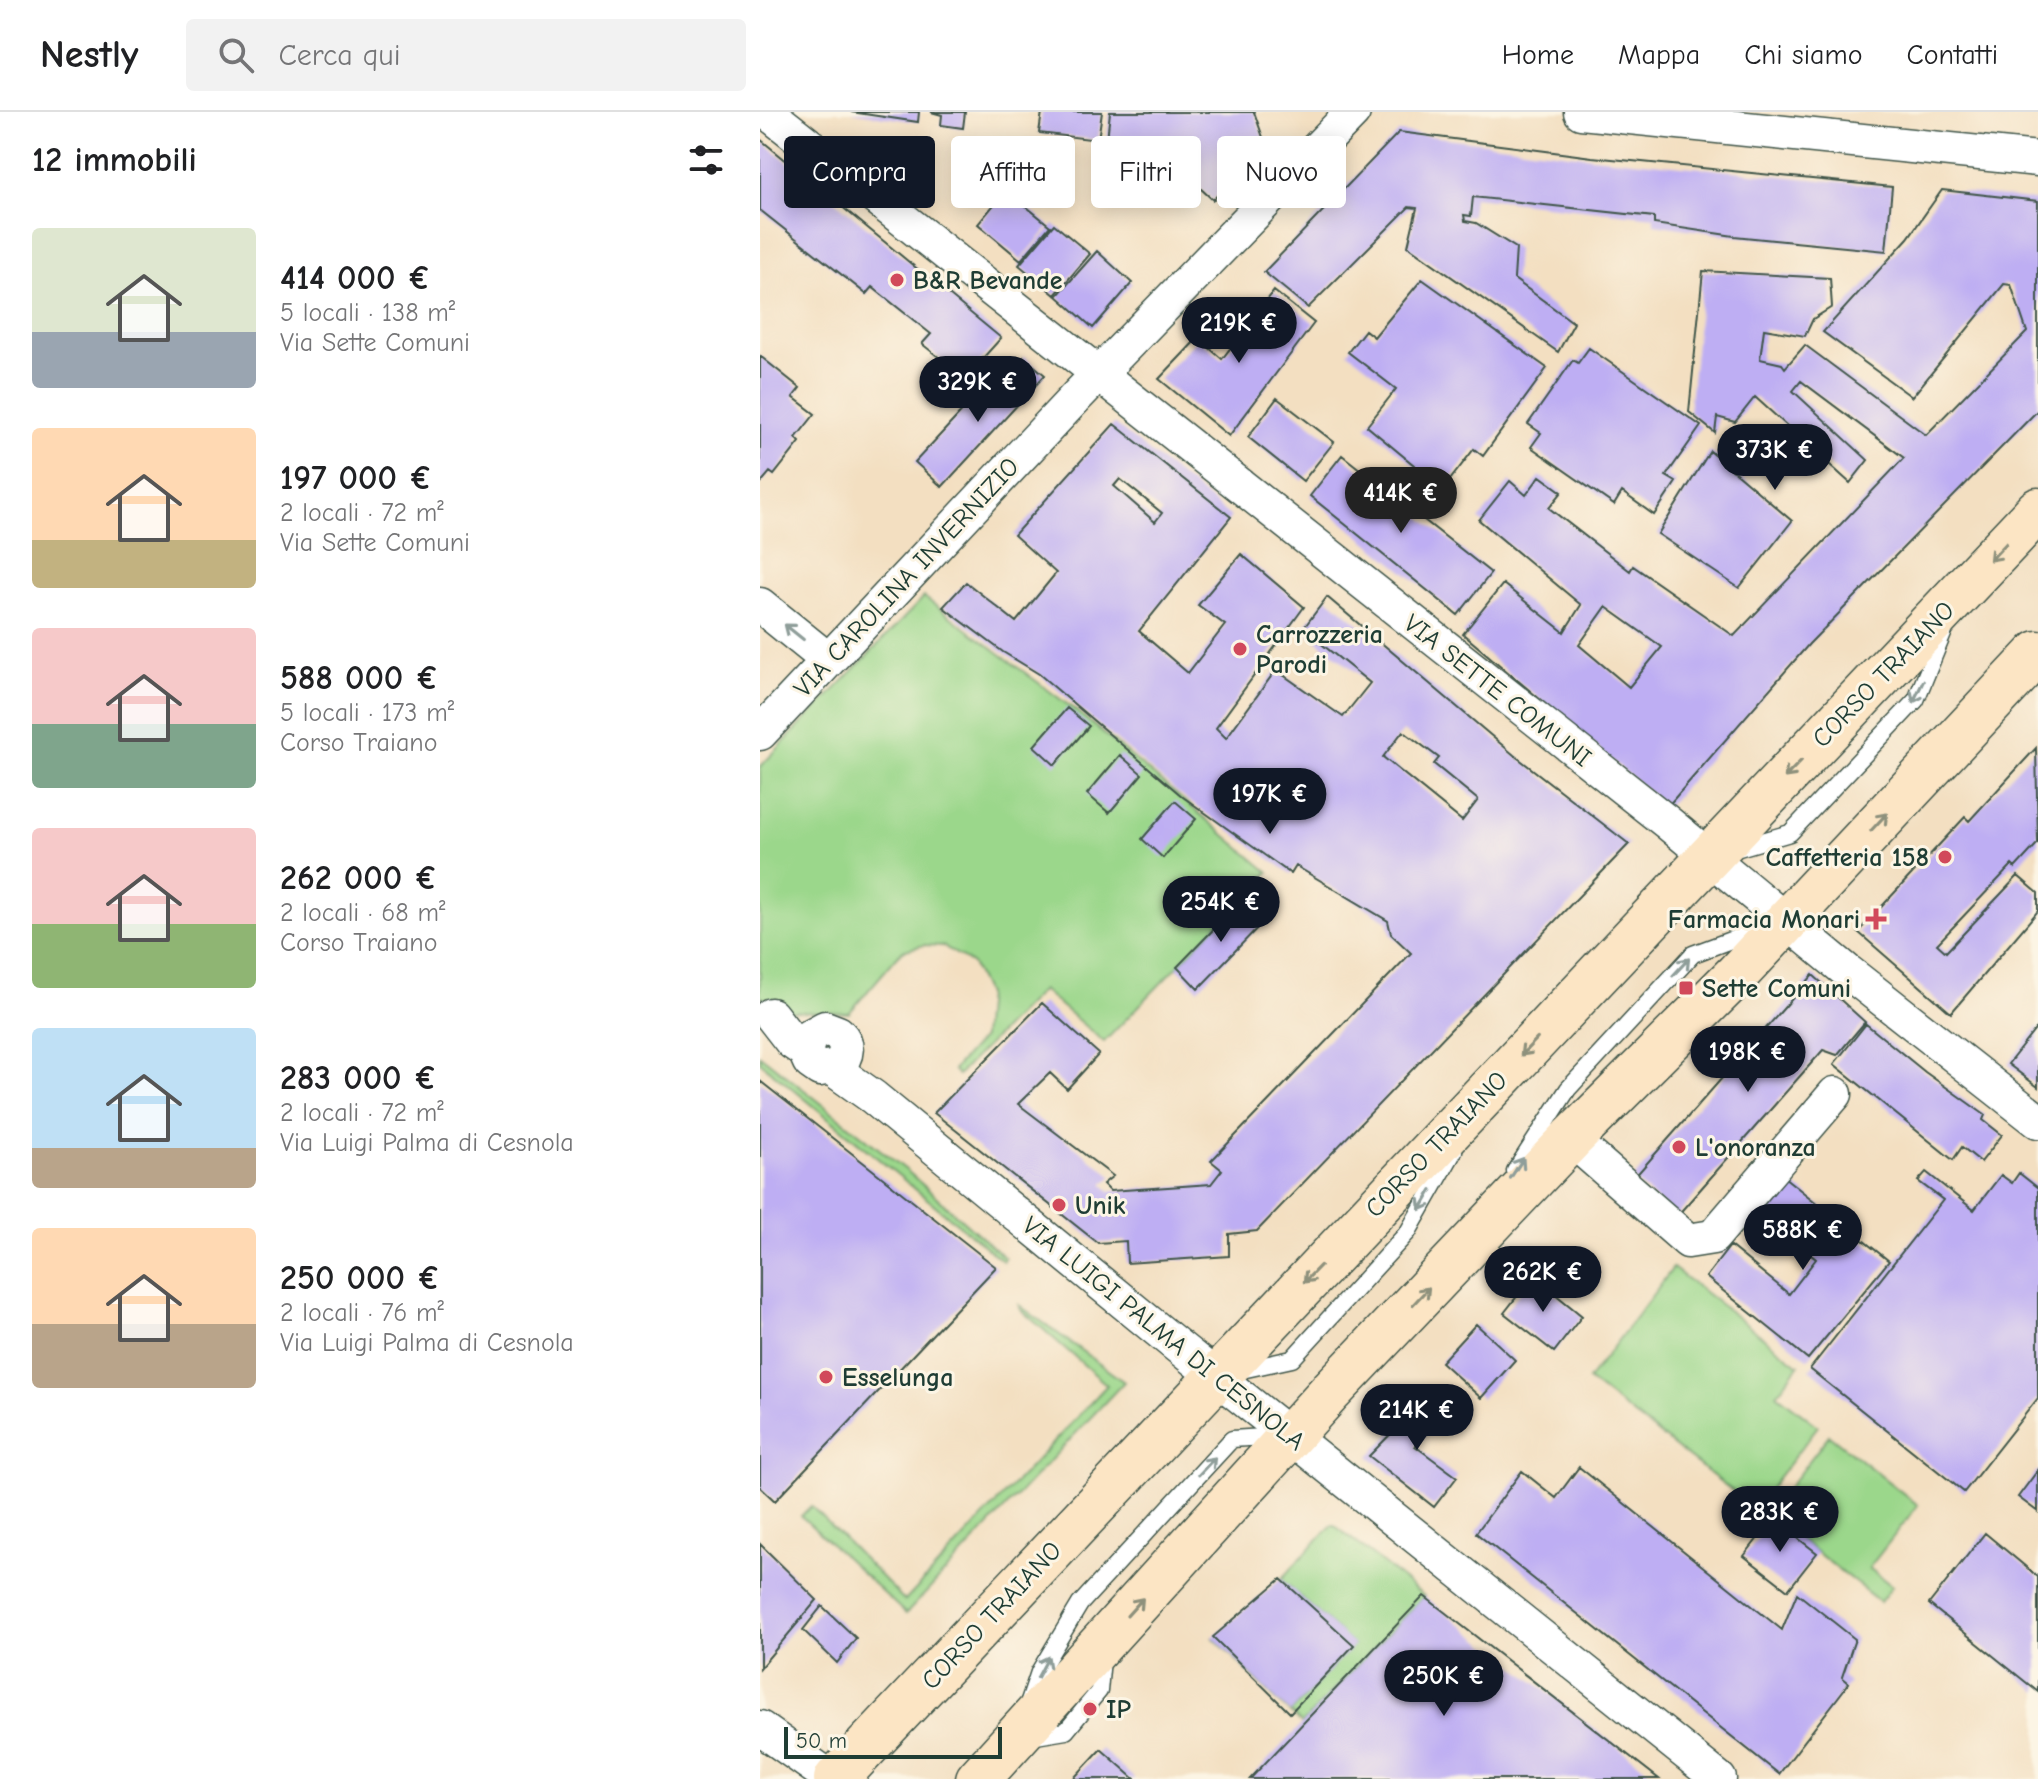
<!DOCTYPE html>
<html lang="it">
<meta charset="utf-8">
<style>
:root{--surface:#fff;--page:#f2f2f2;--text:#202124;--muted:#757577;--line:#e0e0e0;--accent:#111827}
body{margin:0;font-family:"Comic Neue",sans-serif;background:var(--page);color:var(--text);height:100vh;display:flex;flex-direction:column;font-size:30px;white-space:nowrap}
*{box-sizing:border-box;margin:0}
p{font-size:26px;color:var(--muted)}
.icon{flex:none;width:44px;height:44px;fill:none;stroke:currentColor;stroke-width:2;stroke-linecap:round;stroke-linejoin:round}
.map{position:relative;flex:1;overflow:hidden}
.drawer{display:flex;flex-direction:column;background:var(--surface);width:760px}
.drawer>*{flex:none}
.hud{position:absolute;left:24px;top:24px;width:760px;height:72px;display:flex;gap:16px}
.scale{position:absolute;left:24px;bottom:20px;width:218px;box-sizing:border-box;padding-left:8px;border:4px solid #1f3d34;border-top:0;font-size:22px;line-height:28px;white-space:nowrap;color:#1f3d34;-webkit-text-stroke:6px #fcf5e5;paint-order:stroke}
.price{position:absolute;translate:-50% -68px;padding:0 18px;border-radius:28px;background:var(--accent);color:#fff;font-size:26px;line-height:52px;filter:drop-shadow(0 2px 4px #0008)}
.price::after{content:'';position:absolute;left:50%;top:48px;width:24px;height:18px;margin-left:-12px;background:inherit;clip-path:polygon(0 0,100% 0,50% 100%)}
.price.active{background:#222;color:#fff}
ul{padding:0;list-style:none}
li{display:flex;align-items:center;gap:24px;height:200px;padding:0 32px}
li span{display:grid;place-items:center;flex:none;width:224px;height:160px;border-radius:8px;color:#555}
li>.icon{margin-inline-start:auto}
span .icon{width:96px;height:96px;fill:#fffc;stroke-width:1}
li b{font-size:34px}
h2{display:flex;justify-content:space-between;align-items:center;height:96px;padding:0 32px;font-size:34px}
.pill{padding:0 28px;border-radius:8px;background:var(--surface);box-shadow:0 4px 20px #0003;font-size:28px;line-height:72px}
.pill.active{background:var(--accent);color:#fff}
header{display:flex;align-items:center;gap:48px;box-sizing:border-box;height:112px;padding:0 40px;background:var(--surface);border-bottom:2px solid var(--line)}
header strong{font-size:38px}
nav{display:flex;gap:44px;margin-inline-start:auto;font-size:28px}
.search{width:560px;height:72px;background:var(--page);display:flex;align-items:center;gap:20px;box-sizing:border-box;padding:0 28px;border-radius:8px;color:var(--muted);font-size:30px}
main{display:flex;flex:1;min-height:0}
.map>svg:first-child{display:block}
.green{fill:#9bd78b;stroke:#5d8a60;stroke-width:2}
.building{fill:#beaef3;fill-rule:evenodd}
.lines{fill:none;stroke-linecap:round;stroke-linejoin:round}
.service-casing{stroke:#3f5549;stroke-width:19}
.minor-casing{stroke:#3f5549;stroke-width:37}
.secondary-casing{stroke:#3f5549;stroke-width:47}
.service{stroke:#fff;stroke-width:16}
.minor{stroke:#fff;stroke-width:34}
.secondary{stroke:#fce5c4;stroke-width:44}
.oneway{stroke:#8e917c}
.oneway2{stroke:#8f9e9a}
.poi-dot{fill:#d1495b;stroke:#fcf5e5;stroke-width:3}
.labels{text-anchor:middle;stroke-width:6;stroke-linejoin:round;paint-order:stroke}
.poi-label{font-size:26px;font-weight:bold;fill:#1f3d34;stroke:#fcf5e5;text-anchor:start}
.street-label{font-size:26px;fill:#1f3d34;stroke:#fcf5e5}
</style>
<header>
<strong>Nestly</strong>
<div class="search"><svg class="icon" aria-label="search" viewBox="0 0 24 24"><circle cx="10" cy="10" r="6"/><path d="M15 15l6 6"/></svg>Cerca qui</div>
<nav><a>Home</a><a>Mappa</a><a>Chi siamo</a><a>Contatti</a></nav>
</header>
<main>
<section class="drawer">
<h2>12 immobili<svg class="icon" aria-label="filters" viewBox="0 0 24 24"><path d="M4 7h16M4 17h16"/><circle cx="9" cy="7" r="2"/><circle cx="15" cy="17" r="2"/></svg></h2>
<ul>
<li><span style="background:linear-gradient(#dfe7d0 65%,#9aa5b1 0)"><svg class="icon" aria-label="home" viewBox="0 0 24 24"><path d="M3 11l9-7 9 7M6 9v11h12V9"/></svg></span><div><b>414 000 €</b><p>5 locali · 138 m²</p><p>Via Sette Comuni</p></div></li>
<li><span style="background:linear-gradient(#ffd9b3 70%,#c2b280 0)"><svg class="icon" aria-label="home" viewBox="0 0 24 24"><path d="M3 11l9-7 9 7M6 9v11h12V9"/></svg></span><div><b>197 000 €</b><p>2 locali · 72 m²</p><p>Via Sette Comuni</p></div></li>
<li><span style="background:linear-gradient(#f6c9c9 60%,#7fa58c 0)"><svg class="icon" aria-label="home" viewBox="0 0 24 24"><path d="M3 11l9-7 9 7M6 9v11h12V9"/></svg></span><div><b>588 000 €</b><p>5 locali · 173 m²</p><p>Corso Traiano</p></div></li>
<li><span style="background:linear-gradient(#f6c9c9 60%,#8fb573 0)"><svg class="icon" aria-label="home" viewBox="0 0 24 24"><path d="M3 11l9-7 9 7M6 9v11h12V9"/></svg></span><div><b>262 000 €</b><p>2 locali · 68 m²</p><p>Corso Traiano</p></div></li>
<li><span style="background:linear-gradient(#bfe0f5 75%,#b9a48a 0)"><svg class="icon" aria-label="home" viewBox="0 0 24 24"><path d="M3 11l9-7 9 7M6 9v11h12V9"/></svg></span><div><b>283 000 €</b><p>2 locali · 72 m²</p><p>Via Luigi Palma di Cesnola</p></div></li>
<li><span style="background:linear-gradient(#ffd9b3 60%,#b9a48a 0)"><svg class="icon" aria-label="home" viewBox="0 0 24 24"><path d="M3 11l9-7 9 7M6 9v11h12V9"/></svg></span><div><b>250 000 €</b><p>2 locali · 76 m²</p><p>Via Luigi Palma di Cesnola</p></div></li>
</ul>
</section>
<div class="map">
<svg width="1278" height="1667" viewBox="0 0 1278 1667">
<rect width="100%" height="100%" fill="#fcf5e5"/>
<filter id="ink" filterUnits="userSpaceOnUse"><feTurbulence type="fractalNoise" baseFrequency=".0125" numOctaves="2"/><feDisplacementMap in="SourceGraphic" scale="16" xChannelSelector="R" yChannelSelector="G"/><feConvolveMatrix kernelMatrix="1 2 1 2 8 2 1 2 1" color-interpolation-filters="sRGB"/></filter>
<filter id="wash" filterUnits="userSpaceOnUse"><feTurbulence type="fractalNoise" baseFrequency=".006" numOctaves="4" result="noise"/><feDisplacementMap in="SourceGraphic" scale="32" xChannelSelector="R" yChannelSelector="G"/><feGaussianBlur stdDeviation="1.8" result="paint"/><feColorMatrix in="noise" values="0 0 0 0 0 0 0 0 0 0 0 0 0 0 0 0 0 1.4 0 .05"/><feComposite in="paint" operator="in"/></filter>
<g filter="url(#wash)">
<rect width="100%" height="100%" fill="#f3dfc1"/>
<path class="green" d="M164 485 319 601 509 760 344 930 282 878 198 963 193 958 222 926 226 882 212 852 183 834 164 833 142 839 89 901 30 899 0 884V655Z
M0 943 146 1058 245 1146 243 1149 0 950Z
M913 1156 1039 1253 1017 1282 1058 1314 995 1396 828 1268Z
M259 1193 364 1270 146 1502 41 1404 51 1394 145 1489 347 1273 260 1197Z
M1069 1323 1158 1393 1109 1456 1132 1474 1120 1490 1008 1402Z
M573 1412 664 1484 542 1612 453 1525 530 1601 593 1533 521 1467Z"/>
<g id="blocks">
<path class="building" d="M91 0H159L158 10Z
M171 0H205L203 16 181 13 182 3Z
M282 0H342L338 28 279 21Z
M350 0H494L505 31 453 88 411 49 394 45 395 42 346 37Z
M639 20 832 45 1132 75 1126 139 974 124 894 112V105L713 85 711 104 704 103 705 109 716 111 756 136 754 167 814 211 798 240 648 134 657 96 649 95 548 196 504 160Z
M0 27 241 226 205 266 162 232 171 222 112 175 106 182 0 98Z
M246 78 290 114 261 148 218 112Z
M1182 78 1278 89V298L1049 532 907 695 703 522 743 472 804 520 821 493 719 408 750 369 766 383 780 364 802 380 789 396 870 459 873 454 974 524 1144 346 1041 269 1033 279 1108 348 1090 371 995 285 975 310 957 305 955 321 929 300 943 159 1070 166 1072 195 1053 207 1045 224 1004 217 1000 247 1022 252 1025 256 1045 233 1166 323 1267 220 1251 173 1244 172 1152 285 1063 220 1148 126ZM846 495 902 535 869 575 819 533Z
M294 112 330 142 295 183 259 153Z
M337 139 372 171 333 216 297 184Z
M662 167 787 256 723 344 714 337 683 377 607 314 636 277 588 240 605 218 614 225Z
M514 179 554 211 469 324 399 267 438 226 462 247Z
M829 236 941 314 906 364 916 370 894 403 862 380 854 393 771 335 781 321 768 312 813 248 818 251Z
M0 244 40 276 33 285 55 302 36 326 40 330 14 363 10 360 0 372Z
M264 245 285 263 182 375 155 350 208 293 215 299Z
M517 286 574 330 543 369 488 325Z
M354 312 471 405 379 519 428 561 465 513 438 493 481 442 544 495 456 616 466 626 516 558 583 605 610 571 543 517 567 485 754 643 869 732 497 1119 469 1122V1144L367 1151 366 1129 338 1131 174 1001 282 891 339 942 307 977 290 961 258 992 353 1064 343 1072 350 1079 451 1072 462 1058 451 1049 651 841 631 822 628 809 536 754 531 762 423 685 279 562 243 540 183 495 206 470 256 510 296 461 254 423ZM360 367 402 401 395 410 354 374ZM643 619 679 646 674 652 718 688 702 709 623 645Z
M950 339 1032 409 979 476 898 422Z
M582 343 731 461 698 503 550 384Z
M307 596 329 614 295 653 274 634Z
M1276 636 1278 731 1255 756 1252 753 1177 832 1186 840 1258 764 1278 781V799L1191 901 1098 820 1205 705 1209 709Z
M360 643 382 662 349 701 327 682Z
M415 689 436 707 403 746 382 727Z
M483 787 505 808 438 877 417 855Z
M1053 863 1105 910 1077 943 1063 938 916 1105 873 1067Z
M1106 912 1165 960 1225 1003 1223 1008 1242 1023 1221 1050 1202 1035 1193 1048 1074 952Z
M1278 914V975L1248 952Z
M0 969 236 1155 15 1389 0 1375Z
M1166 1060 1214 1098 1241 1063 1252 1071 1259 1061 1278 1076V1286L1204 1380 1050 1257 1183 1088 1158 1069Z
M1024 1065 1129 1149 1048 1247 946 1165 970 1134 1029 1182 1056 1147 997 1100Z
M773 1164 822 1204 794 1240 744 1201Z
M716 1212 755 1248 721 1286 681 1250Z
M674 1278 692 1296 655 1334 697 1365 674 1395 609 1344Z
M819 1355 1022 1518 1037 1481 1095 1527 1082 1565 1089 1571 1019 1662 716 1421 762 1359 796 1386Z
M1278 1358V1400L1258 1385Z
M1013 1407 1057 1441 1028 1478 984 1444Z
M1225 1421 1278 1465V1580L1169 1492Z
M0 1432 57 1488 0 1556Z
M521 1467 594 1533 530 1601 453 1525Z
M664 1484 899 1667H490Z
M62 1494 96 1526 77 1551 43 1518Z
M341 1637 375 1667H313Z"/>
</g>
</g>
<g filter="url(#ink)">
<use href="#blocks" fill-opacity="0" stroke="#3f5549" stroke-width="2"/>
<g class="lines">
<defs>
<path id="service" d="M972 738 1030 721 1156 588 1185 517
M755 1059 808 977 933 842 1003 816
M477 1259 532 1247 648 1120 694 1039
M269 1589 279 1560 320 1492 472 1327 519 1324
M270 1625 306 1619 339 1579 342 1547"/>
<path id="minor" d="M7 0 908 711 1088 860 1278 1009
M821 0 1278 47
M0 493 68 548
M0 621 317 284 593 0
M11 903 32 930 45 939 50 950 60 957 77 954C88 944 89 932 78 921L65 916 50 924 45 939
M72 956 113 985 415 1232 959 1667
M811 1027 928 1129 953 1125 1075 982
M0 1616 72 1667"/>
<path id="secondary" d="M76 1667 1278 398
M218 1667 571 1279 811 1027 977 862 1278 541"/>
</defs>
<use href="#service" class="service-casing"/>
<use href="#minor" class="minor-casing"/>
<use href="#secondary" class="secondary-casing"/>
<use href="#service" class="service"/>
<use href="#minor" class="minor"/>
<use href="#secondary" class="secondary"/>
</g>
<defs><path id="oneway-shaft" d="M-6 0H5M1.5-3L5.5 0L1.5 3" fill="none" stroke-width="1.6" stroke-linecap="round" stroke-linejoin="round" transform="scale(2)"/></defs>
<g class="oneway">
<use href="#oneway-shaft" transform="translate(1238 440) rotate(133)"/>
<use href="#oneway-shaft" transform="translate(1033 657) rotate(134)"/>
<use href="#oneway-shaft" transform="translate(1119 710) rotate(-47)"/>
<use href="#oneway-shaft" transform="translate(769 935) rotate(134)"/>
<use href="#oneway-shaft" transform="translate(552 1162) rotate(134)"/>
<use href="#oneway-shaft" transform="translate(661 1184) rotate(-47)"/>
<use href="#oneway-shaft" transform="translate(375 1495) rotate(-48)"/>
</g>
<g class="oneway2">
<use href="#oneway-shaft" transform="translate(34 520) rotate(-141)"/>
<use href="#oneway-shaft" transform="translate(1158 580) rotate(116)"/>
<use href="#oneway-shaft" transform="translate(921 855) rotate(-47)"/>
<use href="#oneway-shaft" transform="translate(757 1056) rotate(-57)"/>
<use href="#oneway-shaft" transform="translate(666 1088) rotate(120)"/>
<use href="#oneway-shaft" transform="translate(447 1354) rotate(-47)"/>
<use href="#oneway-shaft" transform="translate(283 1555) rotate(-62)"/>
</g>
</g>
<g class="poi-dot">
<circle cx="137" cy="168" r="8"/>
<circle cx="480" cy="537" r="8"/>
<circle cx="1185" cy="745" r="8"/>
<path d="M1112 795h8v8h8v8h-8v8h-8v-8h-8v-8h8z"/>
<rect x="918" y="868" width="16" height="16" rx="4"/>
<circle cx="919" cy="1035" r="8"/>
<circle cx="299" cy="1093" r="8"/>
<circle cx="66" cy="1265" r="8"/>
<circle cx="330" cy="1597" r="8"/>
</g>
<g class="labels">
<g class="poi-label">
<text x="153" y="177">B&amp;R Bevande</text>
<text x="496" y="531">Carrozzeria<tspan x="496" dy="30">Parodi</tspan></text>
<text x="1169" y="754" text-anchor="end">Caffetteria 158</text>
<text x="1100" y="816" text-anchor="end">Farmacia Monari</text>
<text x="942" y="885">Sette Comuni</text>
<text x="935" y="1044">L'onoranza</text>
<text x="315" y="1102">Unik</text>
<text x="82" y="1274">Esselunga</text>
<text x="346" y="1606">IP</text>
</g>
<g class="street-label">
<text transform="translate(146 465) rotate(-47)" y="9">VIA CAROLINA INVERNIZIO</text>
<text transform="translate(1123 562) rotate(-46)" y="9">CORSO TRAIANO</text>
<text transform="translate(738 578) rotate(38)" y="9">VIA SETTE COMUNI</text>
<text transform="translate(676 1032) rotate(-46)" y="9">CORSO TRAIANO</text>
<text transform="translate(404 1221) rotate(39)" y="9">VIA LUIGI PALMA DI CESNOLA</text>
<text transform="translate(231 1503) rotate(-47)" y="9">CORSO TRAIANO</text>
</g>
</g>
</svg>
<div class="scale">50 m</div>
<b class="price" style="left:479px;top:253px">219K €</b>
<b class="price" style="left:218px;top:312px">329K €</b>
<b class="price" style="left:1015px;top:380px">373K €</b>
<b class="price active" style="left:641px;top:423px">414K €</b>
<b class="price" style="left:510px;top:724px">197K €</b>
<b class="price" style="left:461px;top:832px">254K €</b>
<b class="price" style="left:988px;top:982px">198K €</b>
<b class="price" style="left:1043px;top:1160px">588K €</b>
<b class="price" style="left:783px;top:1202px">262K €</b>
<b class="price" style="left:657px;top:1340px">214K €</b>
<b class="price" style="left:1020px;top:1442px">283K €</b>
<b class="price" style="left:684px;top:1606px">250K €</b>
<div class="hud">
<a class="pill active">Compra</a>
<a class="pill">Affitta</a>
<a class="pill">Filtri</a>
<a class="pill">Nuovo</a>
</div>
</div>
</main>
